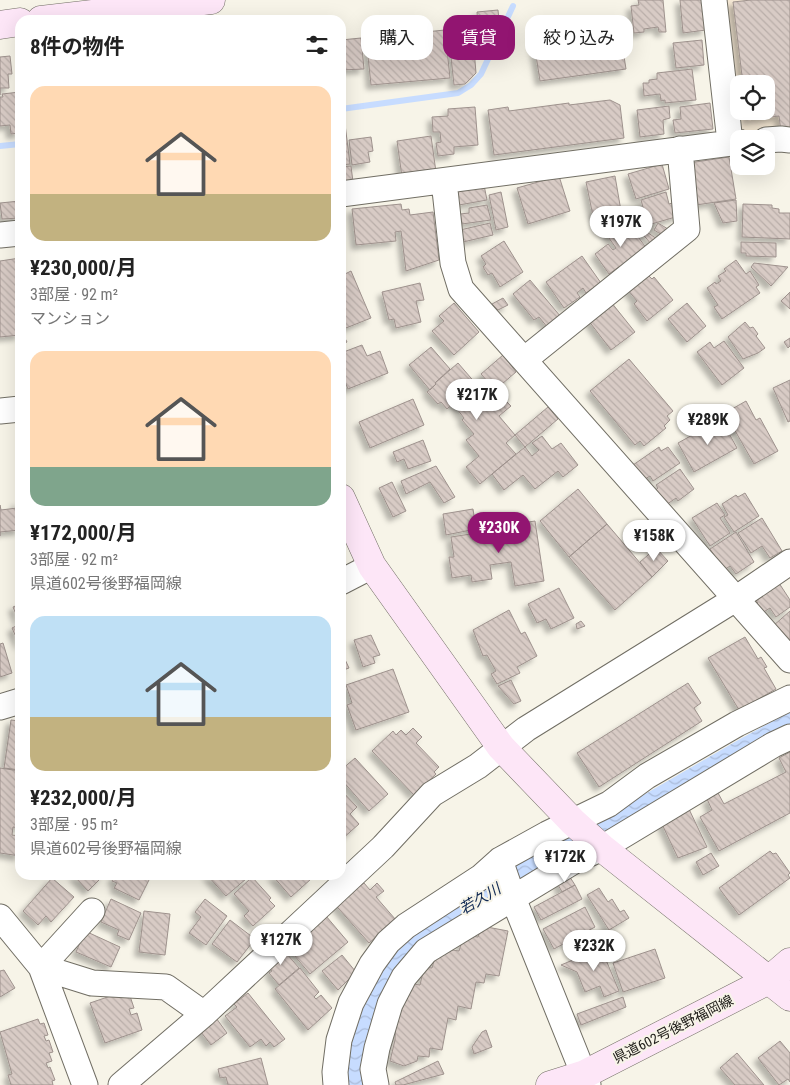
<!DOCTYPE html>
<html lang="ja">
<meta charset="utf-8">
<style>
:root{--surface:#fff;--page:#f6f6f6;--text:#222;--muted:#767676;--accent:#921571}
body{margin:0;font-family:"Roboto Condensed","Noto Sans JP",sans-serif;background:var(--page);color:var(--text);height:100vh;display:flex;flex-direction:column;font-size:19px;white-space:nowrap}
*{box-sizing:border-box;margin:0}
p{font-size:16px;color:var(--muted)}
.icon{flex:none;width:28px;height:28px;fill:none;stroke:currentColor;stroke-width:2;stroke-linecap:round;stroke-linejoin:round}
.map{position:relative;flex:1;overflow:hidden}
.sheet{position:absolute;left:15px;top:15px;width:331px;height:865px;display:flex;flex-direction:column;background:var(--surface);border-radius:15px;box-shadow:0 5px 20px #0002}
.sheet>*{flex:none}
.hud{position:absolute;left:361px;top:15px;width:354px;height:45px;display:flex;gap:10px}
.controls{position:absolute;left:730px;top:75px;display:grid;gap:10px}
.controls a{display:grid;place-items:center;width:45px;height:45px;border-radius:10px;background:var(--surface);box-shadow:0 5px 20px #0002;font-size:25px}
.price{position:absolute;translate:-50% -42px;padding:0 11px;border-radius:18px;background:#fff;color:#222;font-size:16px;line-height:32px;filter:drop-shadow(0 1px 2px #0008)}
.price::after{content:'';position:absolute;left:50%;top:30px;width:15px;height:11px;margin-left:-8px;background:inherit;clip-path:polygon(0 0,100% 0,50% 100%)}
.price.selected{background:var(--accent);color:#fff}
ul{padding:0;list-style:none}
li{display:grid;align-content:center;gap:10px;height:265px;padding:0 15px}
li span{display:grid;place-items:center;height:155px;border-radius:15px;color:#555}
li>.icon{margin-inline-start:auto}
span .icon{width:90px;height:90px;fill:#fffc;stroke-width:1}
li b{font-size:21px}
h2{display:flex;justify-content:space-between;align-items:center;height:60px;padding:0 15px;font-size:21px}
.tag{padding:0 18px;border-radius:15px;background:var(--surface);box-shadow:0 5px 20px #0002;font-size:18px;line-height:45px}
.tag.selected{background:var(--accent);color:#fff}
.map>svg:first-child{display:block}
.commercial{fill:#f5e8d4;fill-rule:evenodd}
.water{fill:url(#water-waves)}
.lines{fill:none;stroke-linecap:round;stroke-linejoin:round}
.stream{stroke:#c7dcff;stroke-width:6}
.building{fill:url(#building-back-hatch);stroke:#9e928d;filter:url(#shadow)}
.street-casing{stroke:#716e64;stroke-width:27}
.secondary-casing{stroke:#716e64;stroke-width:29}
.street{stroke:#fff;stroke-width:25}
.secondary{stroke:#fde6f7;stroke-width:28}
.labels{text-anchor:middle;stroke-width:4;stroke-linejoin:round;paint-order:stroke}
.street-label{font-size:14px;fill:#22201c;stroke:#f7f4e8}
.water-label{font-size:15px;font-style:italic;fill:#102953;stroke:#f7f4e8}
</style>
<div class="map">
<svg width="790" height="1085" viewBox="0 0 790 1085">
<defs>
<pattern id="water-waves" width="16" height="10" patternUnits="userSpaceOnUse" patternTransform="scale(1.25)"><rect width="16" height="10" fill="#c7dcff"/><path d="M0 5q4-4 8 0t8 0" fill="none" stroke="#abbcda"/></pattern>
<pattern id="building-back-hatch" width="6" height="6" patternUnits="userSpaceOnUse" patternTransform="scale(1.25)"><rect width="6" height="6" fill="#d8cbc5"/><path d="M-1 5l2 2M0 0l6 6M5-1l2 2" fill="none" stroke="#b9aea9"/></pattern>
<filter id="shadow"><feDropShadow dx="-4.5" dy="4.5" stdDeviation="2.5" flood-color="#0004"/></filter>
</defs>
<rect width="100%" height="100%" fill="#f7f4e8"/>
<path class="commercial" d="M725 0H790V134L745 135 736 125ZM739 84H766V111H739Z"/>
<path class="water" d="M790 712V728L425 945 367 1085H344L346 1054 365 988 411 929 515 862 621 808 740 739Z"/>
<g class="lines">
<path class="stream" d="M341 109 458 93 471 85 481 74 513 6
M0 146 20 144"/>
</g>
<path class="building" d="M638 0H663L666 32H659L658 27 644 29V32L634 33 631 6 639 5Z
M680 0H702L706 30 683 33Z
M751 0H790V131L781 132 779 116 747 120 746 111H766V84H743L733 2Z
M498 10 500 30 478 32 477 12Z
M445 30 450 78 371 85 366 38 401 35 403 47 416 46 415 33Z
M620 31 626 69 540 81 534 43Z
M473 37 476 73 465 84 454 85 449 39Z
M361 38 364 69 341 70V40Z
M702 40 704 65 676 68 673 43Z
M10 56 12 74H8L9 88H0V95V57Z
M692 69 696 100 665 103V100L661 101 660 94 644 96 643 83H649V80L657 79V73Z
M20 92V133L11 134 10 125 0 126V97H3L2 94Z
M610 100 620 105 624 138 494 155 488 110 508 107 509 111 569 103V105Z
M710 103 713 129 675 133 673 120 681 119 680 107Z
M669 106 670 118 663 120 664 134 640 137 637 110Z
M475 107 478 145 454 147V154L438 156 436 143 441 142 440 132H433L432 117 448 116V109Z
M341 116H344L350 164 341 165Z
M431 136 436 172 402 177 397 141Z
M371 137 373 151 368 152 370 162 352 165 349 140Z
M729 157 736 199 696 205 689 163Z
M662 164 669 189 636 199 628 174Z
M351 166 353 182 341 184V167Z
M559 176 570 211 528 224 517 188Z
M615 176 621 211 593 216 586 182Z
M484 185 487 200 459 205 457 192Z
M501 192 508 227 496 230 489 195Z
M666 192 669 204 675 202 679 216 648 225 641 200Z
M736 200 737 221 723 223 714 203Z
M20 201V218L2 219 0 203Z
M401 204 402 210 409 209 410 215 433 212 439 260 406 271 401 231 395 232 396 241 356 245 352 209Z
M743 204 772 205V208L779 209V213H790V239L742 237Z
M487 205 491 220 462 224 460 214 469 213V208Z
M625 219 647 249 622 269 620 266 609 274 595 254 608 244 613 250 616 248 606 234Z
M490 223 493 235 463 242 460 230Z
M658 223 668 229 664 236 654 230Z
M644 230 657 239 651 244 641 232Z
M504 241 523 272 500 287 492 273 488 275 483 267 486 264 481 256Z
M741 242 776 243V257L746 256V253H741Z
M582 256 601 283 586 293 583 288 577 293 580 297 564 308 546 282Z
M20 258V335L0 337V261Z
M736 260 746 274 750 271 759 285 756 287 760 293 722 319 714 307 718 305 707 288 715 282 716 284 721 281 718 276 726 271 724 269Z
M754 263 788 267 771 286 751 267Z
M351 271 371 318 346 328 341 317V276Z
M646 273 652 279 654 277 673 300 647 321 634 304 637 301 627 289Z
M530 280 561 317 548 328 539 317 534 320 513 294Z
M420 283 424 300 416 301 421 322 396 328 394 319 389 320 382 292Z
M790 292V309L781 301Z
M503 298 508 305 498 310 492 304Z
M611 302 635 332 611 350 588 320Z
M454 303 479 332 454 355 432 331 444 321 439 316Z
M687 303 706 326 687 342 668 319Z
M745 322 750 328 753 327 758 334 756 336 765 348 758 353 743 359 728 337Z
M341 331 347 342 341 345Z
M790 338V346L788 348 784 342Z
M724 341 744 368 722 385 697 352 710 342 714 348Z
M362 345 367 356 380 351 388 373 348 389 341 372V353Z
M431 347 450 369 435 383 436 384 430 390 409 365Z
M503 355 516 372 495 390 481 374Z
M629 359 673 411 667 416 670 420 664 426 666 428 644 446 640 441 635 445 590 391Z
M458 363 496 407 505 400 511 406 499 416 515 435 506 443 516 454 480 484 466 467 479 456 466 440 474 434 462 420 464 418 453 404 447 409 441 402 438 404 427 392 436 384 435 383Z
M790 380V421L788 422 773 388Z
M413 399 424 425 370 448 359 422Z
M746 401 756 420 760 418 778 451 754 464 725 413Z
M548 407 558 419 525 447 515 435Z
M721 419 737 448 694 472 678 443Z
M542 436 552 449 561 443 578 465 563 477 558 471 535 489 523 475 504 490 492 474 525 447 532 456 539 450 532 443Z
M423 440 431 461 408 469 404 459 397 462 393 452Z
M659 447 661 451 668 447 680 463 653 481 650 476 645 479 633 465Z
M436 466 455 497 444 503 430 482 406 494 401 481Z
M680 469 694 489 678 501 676 498 666 505 656 490 658 488 656 485Z
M392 482 406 511 393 517 379 488Z
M578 489 607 524 569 557 540 521Z
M745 493 759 516 734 532 724 517 728 515 722 504 736 495 738 497Z
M16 502H20V530L0 532V536V505L1 510 17 508Z
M717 503 725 515 720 518 730 533 710 546 692 518Z
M473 509 476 529 446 535 443 514Z
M762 518 782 551 770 558 762 546 751 553 738 533Z
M535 521 544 581 515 586 511 562 490 565 492 579 472 582 471 575 452 578 449 557H454L451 537 490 531 491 538 504 536 502 526Z
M607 524 652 577 615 610 569 557Z
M736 532 754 562 736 574 730 566 724 570 710 549Z
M656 548 668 561 652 577 640 562Z
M779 583 790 600V607L776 617 770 608 762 613 755 604 758 603 755 599Z
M559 588 574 618 551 629 546 619 537 623 528 604Z
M20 604V624L13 607Z
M509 610 521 634 525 632 537 656 517 667 520 673 497 684 491 674 496 671 487 655 483 656 473 630Z
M790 611V645L773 626Z
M581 621 585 626 577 629 576 624Z
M20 624V646L12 628Z
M371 635 380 655 373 657 375 663 363 667 354 640Z
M745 637 758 659 761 657 767 667 764 668 776 689 739 710 708 658Z
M3 643 12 673 0 677V644Z
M341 651 349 668 341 671Z
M393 669 409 712 356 730 347 705 352 703 346 685Z
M511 680 521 701 514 704 498 686Z
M688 683 701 703 694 708 702 721 599 787 577 753Z
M11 720 20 721V770L4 768Z
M413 728 422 737 416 743 439 767 434 772 436 774 414 795 372 751 393 731 396 735 401 730 406 735Z
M790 752V813L719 851 700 817 712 810 707 799 718 793 724 804 786 772 779 758Z
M355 758 388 794 369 811 341 779V770Z
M0 768 20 771V828L13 827 12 835 20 836V856L0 853Z
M341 790 357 807 350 814 359 824 341 840Z
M688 807 707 847 678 858 660 820Z
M770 851 773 854 776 853 790 873 788 875 790 878 739 915 719 888Z
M711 853 719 866 703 875 696 862Z
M568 874 575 885 562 892 556 881Z
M73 875H104L88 891Z
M115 875H143L150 878 139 900 114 888 117 883 112 881Z
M207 875H243L246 879 226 896Z
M272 875H307L311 879 291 897Z
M252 877 271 898 269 900 275 906 253 926 244 916 249 911 234 894Z
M52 878 74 897 51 922 46 916 38 925 23 911Z
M354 879 360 886 364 883 370 890 377 883 384 891 376 897 396 920 369 943 331 900Z
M575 885 582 899 541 920 534 907Z
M599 888 608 902 612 899 620 912 624 910 629 918 609 930 587 895Z
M111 899 141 913 129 940 117 935 119 930 101 922Z
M205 899 227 916 206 945 189 933 201 917 195 912Z
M585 907 595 927 554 949 543 929Z
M144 911 170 914 165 955 139 952Z
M326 916 348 942 310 974 288 948Z
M230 920 255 939 237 962 212 944Z
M487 927 508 931 499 976 486 974 484 983 476 982 471 1009 458 1006 456 1020 448 1018 442 1050 430 1048 429 1057 418 1056 417 1061 404 1066 390 1061 395 1040 396 1016 403 1007 404 998 413 984 420 985 424 967 432 968 435 957 446 949 459 951 462 941 470 936 478 937 480 931Z
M85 931 120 947 111 967 76 952Z
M282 948 299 968 279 985 269 973 272 971 265 963Z
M601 948 619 991 604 997 600 986 585 992 577 972 561 965Z
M655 949 665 978 623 992 613 963Z
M342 955 356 972 338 990 322 971Z
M300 968 319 992 314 997 316 999 321 995 332 1008 308 1030 275 989Z
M4 970 15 988 0 997V971Z
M128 990 134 1008 129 1009 131 1015 137 1013 142 1030 105 1043 90 1003Z
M248 993 285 1039 274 1047 270 1042 266 1046 261 1039 250 1047 225 1016 237 1007 234 1004Z
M623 997 626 1007 581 1025 577 1014Z
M211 1011 227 1033 211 1045 194 1023Z
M38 1019 40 1024 44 1023 48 1035 44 1036 46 1041 49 1040 53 1052 49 1053 52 1061 46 1063 48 1068 50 1067 55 1080 52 1081 53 1085H11L8 1075 12 1074 0 1032Z
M486 1030 492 1047 474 1054 472 1047 482 1032Z
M780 1041 790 1053V1082L788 1079 779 1085 758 1058Z
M737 1053 764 1085H735L720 1068Z
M261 1058 268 1085H228L226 1077 220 1078 218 1069Z
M438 1061 444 1074 403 1085H396L395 1082Z"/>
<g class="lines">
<defs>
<path id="street" d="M714 0 730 142
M766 140 781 139 790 140
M444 181 453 263 461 289 790 660
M341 194 739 142
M0 235 20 233
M524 360 687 229 680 149
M0 411 20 409
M341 582 372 566
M0 707 20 701
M500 860 513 898 588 1085
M92 911 41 967 92 983 166 987 204 1014
M0 917 41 967 85 1085
M121 1085 204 1014 383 847 432 794 478 766 526 729 737 598 790 562
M336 1085 335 1072 339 1040 351 1003 372 964 388 942 406 926 481 877 500 860 547 834 609 804 647 776 737 724 790 698
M376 1085 373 1069 377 1048 390 1004 404 977 426 951 574 861 602 848 773 745 790 737"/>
<path id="secondary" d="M41 20 211 0
M0 25 20 22
M341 498 372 566 501 747 573 822 602 848 790 997
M550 1085 585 1074 769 980 790 962"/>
</defs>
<use href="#street" class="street-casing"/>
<use href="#secondary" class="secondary-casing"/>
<use href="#street" class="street"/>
<use href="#secondary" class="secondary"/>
</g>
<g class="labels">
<g class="street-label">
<text transform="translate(673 1029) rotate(-27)" y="5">県道602号後野福岡線</text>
</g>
<g class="water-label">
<text transform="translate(480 899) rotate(-31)" y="5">若久川</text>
</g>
</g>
</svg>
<div class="controls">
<a><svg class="icon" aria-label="locate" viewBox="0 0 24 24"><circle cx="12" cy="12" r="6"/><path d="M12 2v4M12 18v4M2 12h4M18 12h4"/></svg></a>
<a><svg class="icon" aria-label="layers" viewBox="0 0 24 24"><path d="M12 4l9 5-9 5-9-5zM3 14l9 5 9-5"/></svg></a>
</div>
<b class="price" style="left:621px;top:248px">¥197K</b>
<b class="price" style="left:477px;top:421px">¥217K</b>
<b class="price" style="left:708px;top:446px">¥289K</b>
<b class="price selected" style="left:499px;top:554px">¥230K</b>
<b class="price" style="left:654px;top:562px">¥158K</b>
<b class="price" style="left:565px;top:883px">¥172K</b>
<b class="price" style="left:281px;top:966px">¥127K</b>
<b class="price" style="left:594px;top:972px">¥232K</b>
<div class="hud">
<a class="tag">購入</a>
<a class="tag selected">賃貸</a>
<a class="tag">絞り込み</a>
</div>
<section class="sheet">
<h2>8件の物件<svg class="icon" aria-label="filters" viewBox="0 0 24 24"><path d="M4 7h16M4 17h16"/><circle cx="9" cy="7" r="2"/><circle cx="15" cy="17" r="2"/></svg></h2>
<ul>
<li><span style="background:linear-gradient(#ffd9b3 70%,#c2b280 0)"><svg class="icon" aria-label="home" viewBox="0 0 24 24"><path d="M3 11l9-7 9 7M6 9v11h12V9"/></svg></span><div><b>¥230,000/月</b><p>3部屋 · 92 m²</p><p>マンション</p></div></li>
<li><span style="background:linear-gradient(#ffd9b3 75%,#7fa58c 0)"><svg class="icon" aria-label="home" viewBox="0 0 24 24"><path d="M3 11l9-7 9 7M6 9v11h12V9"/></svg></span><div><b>¥172,000/月</b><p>3部屋 · 92 m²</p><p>県道602号後野福岡線</p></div></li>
<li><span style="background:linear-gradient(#bfe0f5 65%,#c2b280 0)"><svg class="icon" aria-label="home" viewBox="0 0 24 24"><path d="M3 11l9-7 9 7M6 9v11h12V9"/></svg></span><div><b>¥232,000/月</b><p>3部屋 · 95 m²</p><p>県道602号後野福岡線</p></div></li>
</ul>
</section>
</div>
